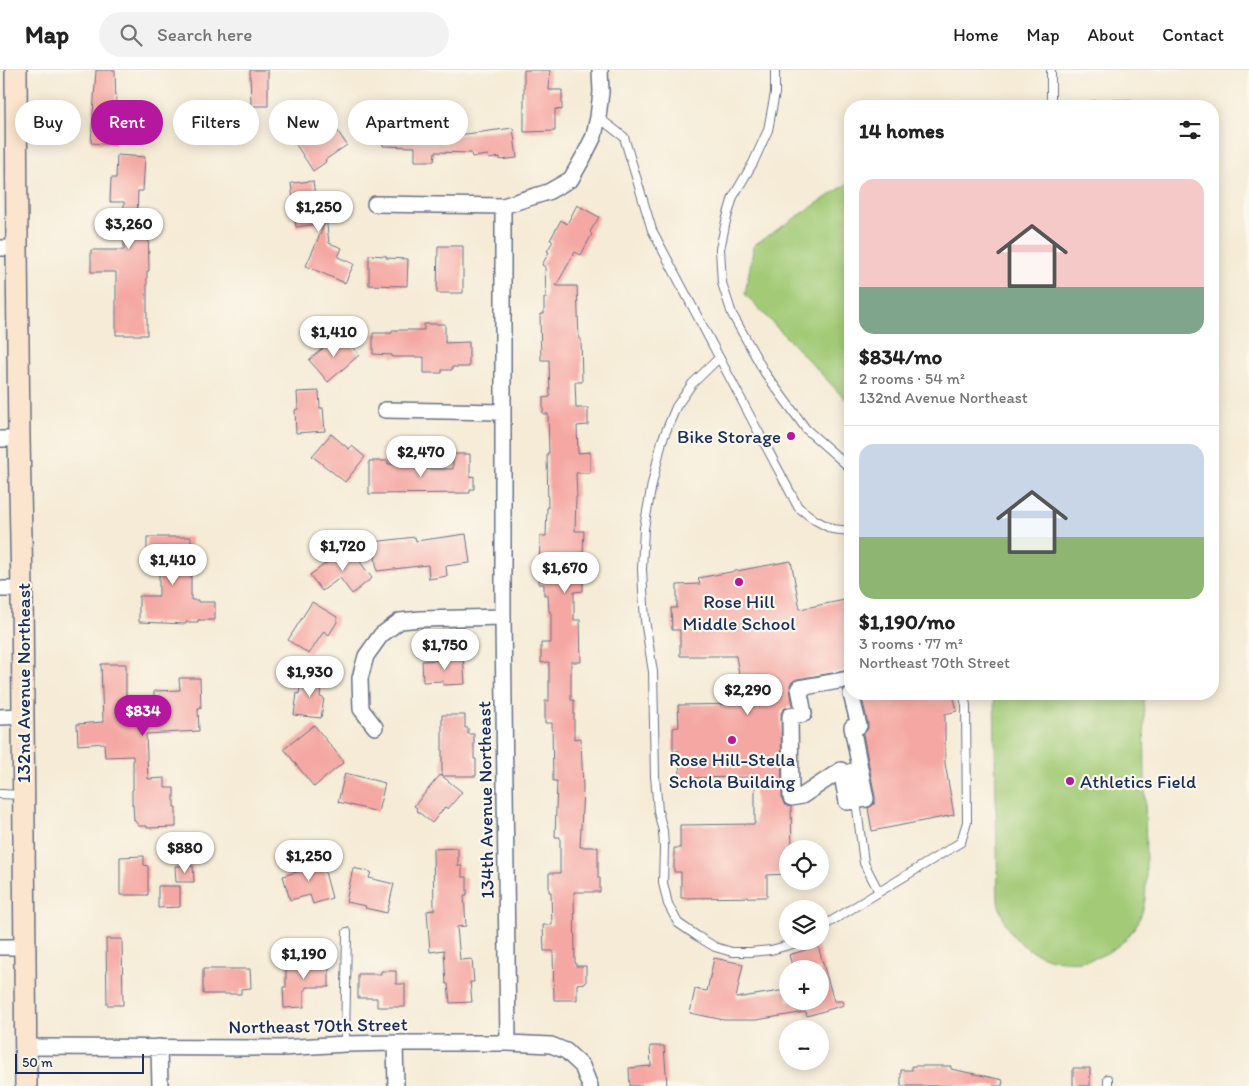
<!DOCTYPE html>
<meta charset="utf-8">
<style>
:root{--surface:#fff;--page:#f2f2f2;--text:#222;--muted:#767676;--line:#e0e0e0;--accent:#b5179e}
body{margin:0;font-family:Itim,sans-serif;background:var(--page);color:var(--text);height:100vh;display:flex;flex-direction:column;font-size:19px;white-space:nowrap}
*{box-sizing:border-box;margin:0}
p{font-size:16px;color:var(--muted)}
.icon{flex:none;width:28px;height:28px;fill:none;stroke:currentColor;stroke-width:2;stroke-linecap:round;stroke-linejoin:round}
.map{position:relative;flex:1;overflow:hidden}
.drawer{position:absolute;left:844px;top:30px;width:375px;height:600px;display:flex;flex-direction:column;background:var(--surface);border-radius:20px;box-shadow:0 2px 12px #0003}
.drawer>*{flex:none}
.hud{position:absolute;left:15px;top:30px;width:475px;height:45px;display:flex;gap:10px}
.controls{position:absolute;left:779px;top:770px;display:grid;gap:10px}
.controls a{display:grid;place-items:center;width:50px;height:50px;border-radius:50%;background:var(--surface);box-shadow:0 2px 12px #0003;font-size:25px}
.scale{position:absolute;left:15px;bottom:12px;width:129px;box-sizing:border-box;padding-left:5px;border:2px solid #1b2f5e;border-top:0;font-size:14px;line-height:18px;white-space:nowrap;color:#1b2f5e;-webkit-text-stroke:4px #fbf7ec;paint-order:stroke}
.price{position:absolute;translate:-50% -42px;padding:0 11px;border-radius:18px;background:#fff;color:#222;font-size:16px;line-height:32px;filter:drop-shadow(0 1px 2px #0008)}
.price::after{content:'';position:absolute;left:50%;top:30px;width:15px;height:11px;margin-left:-8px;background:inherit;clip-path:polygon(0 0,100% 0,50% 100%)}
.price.selected{background:var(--accent);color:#fff}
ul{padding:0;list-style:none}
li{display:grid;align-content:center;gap:10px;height:265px;padding:0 15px}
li+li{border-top:1px solid var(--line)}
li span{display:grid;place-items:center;height:155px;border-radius:15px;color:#555}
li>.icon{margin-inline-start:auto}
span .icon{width:90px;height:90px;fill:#fffc;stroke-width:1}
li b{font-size:21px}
h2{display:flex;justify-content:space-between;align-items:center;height:60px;padding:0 15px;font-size:21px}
.chip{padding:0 18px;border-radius:22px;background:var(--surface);box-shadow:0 2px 12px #0003;font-size:18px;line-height:45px}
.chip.selected{background:var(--accent);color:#fff}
header{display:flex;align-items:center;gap:30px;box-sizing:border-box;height:70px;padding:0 25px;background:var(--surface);border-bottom:1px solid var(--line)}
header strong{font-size:24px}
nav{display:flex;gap:28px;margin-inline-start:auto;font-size:18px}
.search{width:350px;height:45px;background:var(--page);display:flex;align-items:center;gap:12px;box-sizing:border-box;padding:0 18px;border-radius:28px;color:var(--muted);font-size:19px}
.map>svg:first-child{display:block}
.green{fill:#a3cb77;stroke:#5f7d6a}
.building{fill:#f5a8a3}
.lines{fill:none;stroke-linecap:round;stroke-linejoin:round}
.lane-casing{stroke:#677188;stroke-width:10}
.street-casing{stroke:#677188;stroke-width:18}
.secondary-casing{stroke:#677188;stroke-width:24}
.lane{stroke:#fff;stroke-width:8}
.street{stroke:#fff;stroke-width:15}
.secondary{stroke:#fce5cf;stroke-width:21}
.poi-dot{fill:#b5179e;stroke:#fbf7ec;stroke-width:2}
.labels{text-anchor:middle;stroke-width:4.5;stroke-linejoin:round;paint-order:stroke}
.poi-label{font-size:19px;fill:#1b2f5e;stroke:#fbf7ec}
.street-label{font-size:19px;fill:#1b2f5e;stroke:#fbf7ec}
</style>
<header>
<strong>Map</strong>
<div class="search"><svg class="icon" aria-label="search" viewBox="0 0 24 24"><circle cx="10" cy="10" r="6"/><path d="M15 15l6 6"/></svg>Search here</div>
<nav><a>Home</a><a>Map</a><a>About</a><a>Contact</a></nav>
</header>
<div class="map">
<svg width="1249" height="1016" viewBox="0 0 1249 1016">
<rect width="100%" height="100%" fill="#fbf7ec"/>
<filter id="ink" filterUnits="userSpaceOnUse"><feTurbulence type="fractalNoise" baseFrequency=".02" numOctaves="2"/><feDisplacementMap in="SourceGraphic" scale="10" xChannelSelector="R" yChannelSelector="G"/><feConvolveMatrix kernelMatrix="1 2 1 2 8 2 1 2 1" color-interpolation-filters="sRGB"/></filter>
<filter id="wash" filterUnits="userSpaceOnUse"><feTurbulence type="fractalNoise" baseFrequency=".0096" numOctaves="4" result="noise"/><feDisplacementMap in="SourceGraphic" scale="20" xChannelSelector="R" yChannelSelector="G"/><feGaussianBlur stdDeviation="1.12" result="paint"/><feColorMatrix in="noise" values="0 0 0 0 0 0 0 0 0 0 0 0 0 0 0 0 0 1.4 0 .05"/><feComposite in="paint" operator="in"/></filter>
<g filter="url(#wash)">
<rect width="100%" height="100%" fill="#f5ebd6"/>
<path class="green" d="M850 112V334L745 224 754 175Z
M994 624H1144L1146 799C1146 817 1147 835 1138 852 1113 898 1053 904 1016 869 1006 859 1001 844 998 831Z"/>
<g id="blocks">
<path class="building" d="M96 0H115L116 34H118L115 75 91 73Z
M250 0H268V36H251Z
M524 0H550L549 20H562V40L555 39V61L524 62Z
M383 48 407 49V51L458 52V65L513 58 517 88 500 90V87L489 89 488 85 472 87 471 83 435 82 434 91H415V77L383 76V73L365 72 366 50 383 51Z
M330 50 347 75 325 90 326 92 313 101 295 73Z
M117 85 145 87 143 121H138L137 148H148L149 201H147V265H116V202H91V180H124V132H110L111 108H116Z
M313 111 315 126H319L321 138 325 137 329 173 342 178 338 187 354 194 345 213 306 196 325 153 296 157 291 113Z
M577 135 599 147 590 162 592 164 581 185 575 182 556 216H577L579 269H581L582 312H575L576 338H588V355L577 356 578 383 590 382V403H576L577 427H576L575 461H584L583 483H579L580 506 583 508V521L574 522V550H580L581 592H571V630H574V669L581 668 583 719 580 777H598V808H600V822H574L575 893H576V896H586V913L577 914V930H554L553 881H544L543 855H552L551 822H549V803H560V767H555L557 711H553L552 653H545V631H549V592L541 593V573H551V542H549L548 525H544V514H539V500L540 466H546L547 438H548L547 383H549L548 344H543V328L550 327 549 290H541L540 244H544V228H546L545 197 542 195 549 182 547 181 553 171 550 170 561 150 567 154Z
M438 176H463V223H437Z
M369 185 387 186 386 188 408 189 407 216 369 215Z
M424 254H445V273L469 272V297H452V300H442V303H424V287H392V285L373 284V263H392V260H424Z
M341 263 359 285 328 312 309 290Z
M319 321 320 338H323L325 361 296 363 295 340 298 339 297 322Z
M331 364 349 379 352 376 365 387 345 412 312 386Z
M453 384H470V407L474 406V419H470V423L369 424V391H388V394H415V399H453Z
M466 464 470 493 446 496 447 506 429 509 428 495 377 501 373 472 415 467 416 471Z
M147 467H191V530H198V532H215V550H198V552H186V554L139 552V526H159V486H147Z
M349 477 372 508 352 524 340 508 322 521 310 505Z
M791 491 800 539 850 529V600L797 609 793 611 790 614V619L793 636 785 638 781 642 782 728 784 734 787 736 791 737 792 779H788V804L767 805V827L681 828V802H674V778H680V755L755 754V707L680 708 679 681H673V658L679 657 678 635 744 634 736 586H680V560H672L671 538H677V515L700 514 698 508Z
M312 532 337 547V552L329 565 324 561 309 584 288 570Z
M463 586 465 614 443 615V611L423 612 422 591 443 590V587Z
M101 594H126V628H154V621L180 620 179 608H200L201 638H198L199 661 146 664 148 709 165 708V718H174V737H176V757L147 758V756H139L134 750 133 735H132V720H133V686L105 687 104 673 78 675 77 654 103 652Z
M302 605 322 608 320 627 324 628 321 648 294 645 297 623 299 624Z
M861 624H953L957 641 945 644V693L954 745 872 761 868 738 872 736 875 733V727L863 664 868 659V654Z
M442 645H465V658H468V664H474V689H476V706H442L462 722 448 739 445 737 432 753 416 740 417 738 414 736 440 705 442 706Z
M314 655 344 692 314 717 284 679Z
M345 703 385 713 378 742 338 732Z
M458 778V796H462V807H467V825H464L466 856 457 857 460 890 472 889 474 912H470L472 932 450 933 448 914H446L444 880 430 882 427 841 434 840 433 779Z
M144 786V795L148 796V825H120V787Z
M321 787 332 828 313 834 310 825 290 830 283 806 300 801 298 794Z
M175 796H193L194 812H176Z
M353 798 371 802 369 808 394 814 387 843 365 838 366 836 346 832Z
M158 816H180V837L158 838Z
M106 869H122L123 935H107Z
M818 876 834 931H843L844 935 807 946 806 942 756 950H724L690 943 695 919 707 921 714 888 743 894 736 928 786 920 788 931H820V899H793L789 885Z
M286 891H329V917H306V920H304V937L284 938 283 917H286Z
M203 899H250L251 918 241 919V924H203Z
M381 901H396V914H405V937H377V928H358V904H381Z
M650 976H664L667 1016H630L629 998 651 996Z
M912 996H951V999L1003 1010 1002 1016H901V1000H912Z
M1073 998H1090V1016H1073Z"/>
</g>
</g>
<g filter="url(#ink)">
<use href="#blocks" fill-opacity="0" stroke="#677188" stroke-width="1"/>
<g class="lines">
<defs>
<path id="lane" d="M775 0V23L768 60 753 93 733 127 726 151 720 179 722 213 732 244 765 303 806 359 850 398
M1051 0V36
M1092 36 1094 35 1130 34 1132 36
M598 47 624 67 652 160 798 437 815 450 832 459 850 461
M719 288 692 314 676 337 662 371 652 414 644 458 642 499 643 520 645 550 653 602 655 706 658 741 663 761 664 778 663 813 668 834 678 853 697 866 715 877 732 882H750L771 880 793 874 798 871
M850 698 856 731 864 793 879 822
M0 724 21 725
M820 858 961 772 967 752 966 635 963 624
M345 974 347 862
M1108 1009V1016"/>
<path id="street" d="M375 134 503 136
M0 178H17
M385 340 503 342
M0 369H19
M0 519H22
M850 609 799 618 804 644 790 646 791 728 802 726 841 700 847 732 866 729 852 657 859 656 851 624
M0 647 23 646
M375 657 361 639 360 608 366 586 381 565 400 551 421 549 503 547
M0 877H24
M395 973 396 1016
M508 973 503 547V136L548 122 571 109 584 86 594 66 598 47 601 22 600 0
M27 977 282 978 345 974 395 973H508L551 975 566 981 582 996 590 1016
M159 977 160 1016"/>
<path id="secondary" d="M16 0 17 178 19 369 22 519 26 1016"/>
</defs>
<use href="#lane" class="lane-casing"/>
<use href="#street" class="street-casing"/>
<use href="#secondary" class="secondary-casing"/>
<use href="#lane" class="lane"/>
<use href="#street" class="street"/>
<use href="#secondary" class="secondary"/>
</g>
</g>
<g class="poi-dot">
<circle cx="791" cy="366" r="5"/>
<circle cx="739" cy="512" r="5"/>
<circle cx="732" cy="670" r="5"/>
<circle cx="1070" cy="711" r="5"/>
</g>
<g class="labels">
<g class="poi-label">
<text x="781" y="373" text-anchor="end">Bike Storage</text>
<text x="739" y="538">Rose Hill<tspan x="739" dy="22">Middle School</tspan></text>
<text x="732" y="696">Rose Hill-Stella<tspan x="732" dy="22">Schola Building</tspan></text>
<text x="1080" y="718" text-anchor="start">Athletics Field</text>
</g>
<g class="street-label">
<text transform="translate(23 613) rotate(-90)" y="7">132nd Avenue Northeast</text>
<text transform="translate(485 730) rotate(-91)" y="7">134th Avenue Northeast</text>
<text transform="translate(318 955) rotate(-1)" y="7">Northeast 70th Street</text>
</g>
</g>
</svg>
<div class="controls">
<a><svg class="icon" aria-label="locate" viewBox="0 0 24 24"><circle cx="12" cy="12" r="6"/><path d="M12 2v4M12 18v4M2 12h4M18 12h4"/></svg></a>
<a><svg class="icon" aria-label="layers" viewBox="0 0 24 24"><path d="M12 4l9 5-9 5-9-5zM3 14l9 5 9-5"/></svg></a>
<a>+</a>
<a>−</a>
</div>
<div class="scale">50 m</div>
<b class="price" style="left:319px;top:163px">$1,250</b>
<b class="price" style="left:129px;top:180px">$3,260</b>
<b class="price" style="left:334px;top:288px">$1,410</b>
<b class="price" style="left:421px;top:408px">$2,470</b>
<b class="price" style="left:343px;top:502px">$1,720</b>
<b class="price" style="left:173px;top:516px">$1,410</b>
<b class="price" style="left:565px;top:524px">$1,670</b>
<b class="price" style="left:445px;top:601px">$1,750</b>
<b class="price" style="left:310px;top:628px">$1,930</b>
<b class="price" style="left:748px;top:646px">$2,290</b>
<b class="price selected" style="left:143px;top:667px">$834</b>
<b class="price" style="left:185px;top:804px">$880</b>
<b class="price" style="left:309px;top:812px">$1,250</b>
<b class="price" style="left:304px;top:910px">$1,190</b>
<div class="hud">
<a class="chip">Buy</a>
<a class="chip selected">Rent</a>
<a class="chip">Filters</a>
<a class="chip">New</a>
<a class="chip">Apartment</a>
</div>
<section class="drawer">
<h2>14 homes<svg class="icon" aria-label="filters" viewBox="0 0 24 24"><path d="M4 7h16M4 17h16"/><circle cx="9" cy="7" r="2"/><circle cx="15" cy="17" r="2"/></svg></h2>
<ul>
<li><span style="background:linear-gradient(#f6c9c9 70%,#7fa58c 0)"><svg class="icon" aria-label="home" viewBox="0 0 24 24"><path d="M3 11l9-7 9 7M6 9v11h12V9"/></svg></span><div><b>$834/mo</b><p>2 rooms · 54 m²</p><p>132nd Avenue Northeast</p></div></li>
<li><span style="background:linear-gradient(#c9d6e8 60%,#8fb573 0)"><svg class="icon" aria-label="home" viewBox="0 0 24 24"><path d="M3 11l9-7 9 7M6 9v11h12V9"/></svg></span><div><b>$1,190/mo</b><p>3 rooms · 77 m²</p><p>Northeast 70th Street</p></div></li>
</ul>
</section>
</div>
